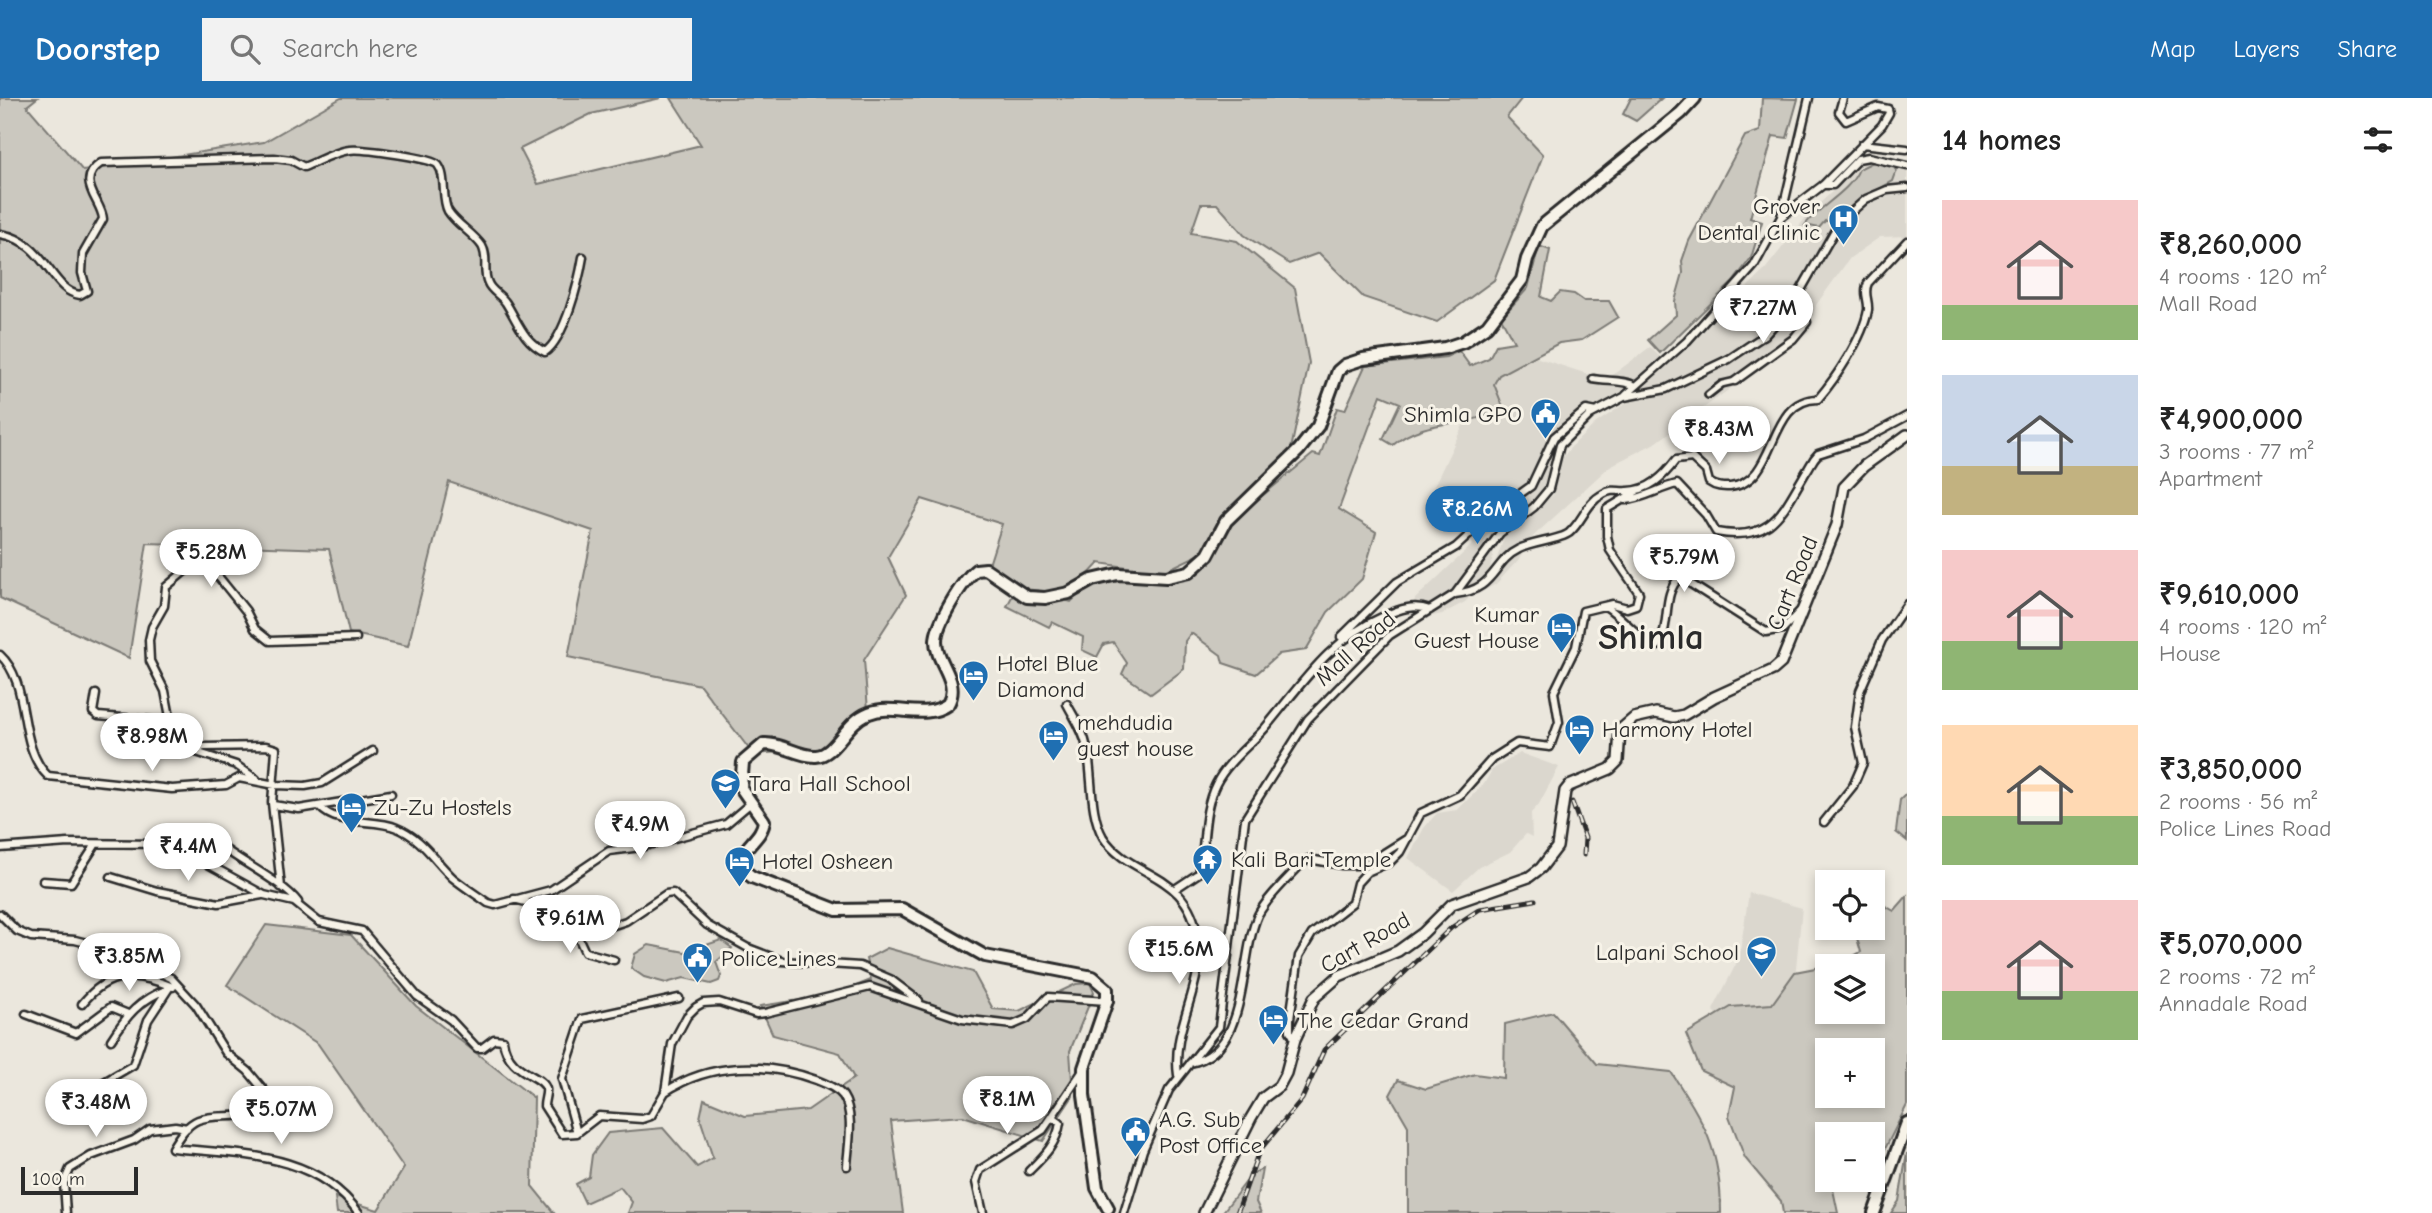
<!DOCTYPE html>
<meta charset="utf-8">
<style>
:root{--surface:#fff;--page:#f2f2f2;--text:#222;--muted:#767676;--accent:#1f6fb2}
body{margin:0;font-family:"Comic Neue",sans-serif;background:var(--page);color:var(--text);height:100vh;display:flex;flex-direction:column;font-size:26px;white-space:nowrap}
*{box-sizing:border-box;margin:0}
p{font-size:23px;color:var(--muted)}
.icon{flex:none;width:38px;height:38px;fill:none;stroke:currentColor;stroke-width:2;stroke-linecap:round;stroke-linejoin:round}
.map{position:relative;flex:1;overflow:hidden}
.details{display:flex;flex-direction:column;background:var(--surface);width:525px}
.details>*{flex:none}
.buttons{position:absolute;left:1815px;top:772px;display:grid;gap:14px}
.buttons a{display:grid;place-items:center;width:70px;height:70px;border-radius:0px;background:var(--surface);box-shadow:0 4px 10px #0003;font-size:35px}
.scale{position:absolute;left:21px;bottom:18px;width:117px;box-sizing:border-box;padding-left:7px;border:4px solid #2b2b2b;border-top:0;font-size:19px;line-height:24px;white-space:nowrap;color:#2b2b2b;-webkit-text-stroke:5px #f7f3e8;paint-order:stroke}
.price{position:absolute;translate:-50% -60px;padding:0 16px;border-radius:24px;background:#fff;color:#222;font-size:23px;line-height:46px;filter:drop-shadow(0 2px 4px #0008)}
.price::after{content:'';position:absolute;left:50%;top:42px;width:21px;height:16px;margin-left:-10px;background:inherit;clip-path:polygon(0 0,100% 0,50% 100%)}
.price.current{background:var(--accent);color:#fff}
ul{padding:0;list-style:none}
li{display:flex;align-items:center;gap:21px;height:175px;padding:0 35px}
li span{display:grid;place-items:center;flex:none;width:196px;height:140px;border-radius:0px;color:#555}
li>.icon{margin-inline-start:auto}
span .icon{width:84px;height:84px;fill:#fffc;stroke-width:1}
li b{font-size:30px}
h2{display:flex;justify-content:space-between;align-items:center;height:84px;padding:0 35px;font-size:30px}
header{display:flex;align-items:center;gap:42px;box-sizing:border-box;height:98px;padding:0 35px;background:var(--accent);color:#fff}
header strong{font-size:33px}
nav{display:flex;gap:38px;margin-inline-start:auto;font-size:24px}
.search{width:490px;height:63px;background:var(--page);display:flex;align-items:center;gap:18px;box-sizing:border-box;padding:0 24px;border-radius:0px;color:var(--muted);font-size:26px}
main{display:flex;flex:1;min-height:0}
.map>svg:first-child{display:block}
.built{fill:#dbd7ce}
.green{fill:#cbc8bf;stroke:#7b7a75;stroke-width:2;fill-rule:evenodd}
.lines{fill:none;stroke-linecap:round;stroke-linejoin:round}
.pedestrian-casing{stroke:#2b2b2b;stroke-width:10}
.minor-casing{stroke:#2b2b2b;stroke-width:11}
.secondary-casing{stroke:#2b2b2b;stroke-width:14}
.primary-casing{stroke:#2b2b2b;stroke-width:16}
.trunk-casing{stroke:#2b2b2b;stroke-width:16}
.pedestrian{stroke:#f7f3e8;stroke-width:4.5}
.minor{stroke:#f7f3e8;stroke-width:6}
.secondary{stroke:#f7f3e8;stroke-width:9}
.primary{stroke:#f7f3e8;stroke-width:10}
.trunk{stroke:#f7f3e8;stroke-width:10}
.rail-casing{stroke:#2b2b2b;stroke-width:5}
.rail{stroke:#f7f3e8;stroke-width:2.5;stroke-dasharray:8;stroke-linecap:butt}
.labels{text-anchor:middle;stroke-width:6;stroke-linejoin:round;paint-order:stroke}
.poi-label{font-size:23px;fill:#2b2b2b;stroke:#f7f3e8;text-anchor:start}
.street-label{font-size:23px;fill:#2b2b2b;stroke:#f7f3e8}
.town-label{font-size:37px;font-weight:bold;fill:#2b2b2b;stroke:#f7f3e8}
</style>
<header>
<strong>Doorstep</strong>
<div class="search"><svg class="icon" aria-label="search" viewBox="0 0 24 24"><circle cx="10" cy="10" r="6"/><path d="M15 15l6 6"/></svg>Search here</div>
<nav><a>Map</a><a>Layers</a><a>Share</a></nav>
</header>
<main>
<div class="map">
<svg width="1907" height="1115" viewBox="0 0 1907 1115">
<rect width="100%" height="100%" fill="#ebe7dd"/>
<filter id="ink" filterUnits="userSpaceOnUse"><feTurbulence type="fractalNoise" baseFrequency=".0143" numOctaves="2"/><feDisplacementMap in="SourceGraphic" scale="14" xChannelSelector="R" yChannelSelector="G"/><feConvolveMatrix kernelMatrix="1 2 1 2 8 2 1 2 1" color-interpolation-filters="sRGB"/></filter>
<g filter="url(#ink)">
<path class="built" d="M1873 57 1901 71H1907V138L1880 139 1850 160 1816 207 1809 233 1657 344 1610 368 1527 444 1519 461 1496 486 1476 497 1488 486 1505 437 1553 397 1563 359 1571 349 1596 325 1626 305 1763 174 1811 113Z
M1650 249 1662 261 1590 318 1558 354 1547 389 1496 437 1492 465 1483 485 1465 504 1442 516 1410 523 1415 501 1473 446 1425 407 1466 321 1490 318 1494 286 1498 277 1535 259 1606 282Z
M1520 655 1559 669 1539 706 1531 715 1532 739 1526 736 1510 754 1479 769 1453 793 1408 760 1424 730 1437 715 1457 712 1484 686 1492 672Z
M1749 795 1802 810 1793 900 1740 941 1713 912 1739 860Z"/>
<path class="green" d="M0 0H37L27 8 83 73 264 44 341 0H661L591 16 520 51 538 86 701 47 671 0H1522L1507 19 1543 57 1494 182 1437 224 1363 199 1319 155 1289 166 1244 137 1217 106H1201L1191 135 1237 143 1295 190 1309 265 1290 356 1221 419 1200 456 1163 474 1099 465 1070 496 1024 491 1071 504 1100 474 1167 482 1204 466 1228 426 1313 356 1320 358 1337 310 1345 312 1365 268 1446 259 1459 253 1470 268 1489 260 1496 247 1514 244 1501 220 1528 190 1539 148 1550 152 1541 199 1551 203 1560 194 1574 196 1584 203H1609L1618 219 1582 242 1559 245 1499 277 1494 286 1503 309C1470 332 1428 317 1393 347L1383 341 1400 305 1381 297 1339 411 1376 434 1362 481 1328 514 1306 552 1279 556 1256 576 1223 565 1221 557 1191 535 1185 543 1184 571 1151 596 1122 576 1127 565 1113 544 1104 546 1097 559 1082 552 1083 539 1052 524 1049 529 1007 508 1016 491 988 470 1002 426 922 401 888 459 906 497 864 562 868 612 820 651 753 656 700 587 568 559 593 433 449 384 408 548 349 535 329 451 147 445 129 560 0 500Z
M1631 0H1662L1636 23 1623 16Z
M1762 0 1798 1 1787 40 1773 38 1750 120 1762 124 1751 160 1733 184 1660 255 1648 242 1676 217 1675 203 1683 175 1682 163 1689 143 1745 38 1760 33Z
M1877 62 1892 66 1897 72 1893 83 1865 99 1836 122 1825 123 1819 130 1805 127C1820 107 1850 94 1859 71Z
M1907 695V743L1896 734 1900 702Z
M1907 798V1007L1879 1063 1873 1062 1872 1036H1827V1082H1831L1838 1115H1783L1781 1103 1745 1060 1729 1018 1735 989 1701 973 1686 936 1731 909 1772 906 1795 874 1841 865 1861 854 1854 830H1872L1873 801 1894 813ZM1827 868H1872V914H1827ZM1827 952H1872V998H1827Z
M266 827 351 837 416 908 534 1000 532 1088 554 1115H337L335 1099 378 1112 404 1070 318 946 227 887Z
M721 842 732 850 716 864 721 878 719 883 711 886 684 880 666 885 644 879 631 870 635 856 649 847 685 854Z
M887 850 973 874 993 911 1019 913 1076 886 1090 885 1094 894 1070 953 1073 998 1043 1043 963 1018 891 1023 903 1115H628L632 1104 620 1089 585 1105 576 1086 589 1079 592 1057 608 1035 663 1030 697 1069 713 1060 700 1020 704 1001 745 1018 808 1012 854 980 840 955 773 937 760 908 833 897 871 882 866 861Z
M1553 914 1597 966 1671 974C1704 1024 1721 1052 1721 1115H1408V1028L1390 997 1398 982 1426 991 1475 976 1504 980 1505 926Z
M1907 1055V1115H1891L1899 1103Z
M1262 1071 1256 1104 1261 1115H1222L1252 1076Z"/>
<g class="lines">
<defs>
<path id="pedestrian" d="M1708 297 1722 286 1735 283"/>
<path id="minor" d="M1862 46 1907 51
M1823 87H1833L1858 61 1869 59 1907 68
M1781 119 1823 87 1882 27 1889 15 1888 11 1878 9 1846 23 1839 14 1843 0
M0 136C46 143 51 194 80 197L87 193 82 175 83 156 103 121C102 103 74 83 101 65L274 60 291 62 304 69C319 63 334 54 349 52 360 50 433 60 438 67 447 78 441 100 448 113 456 126 473 135 482 148 489 160 482 173 488 185 491 193 501 197 506 205 518 224 523 243 545 254 565 240 579 183 583 159
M1593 281C1608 284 1622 281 1636 288
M1735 283 1793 241 1807 224
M1626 297 1687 243 1754 168 1781 119 1809 0
M1626 402C1643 401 1659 390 1677 386L1706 417 1716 434C1772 444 1781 416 1806 374 1811 367 1812 362 1818 356L1864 341 1907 318
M1455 496C1496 492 1492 464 1519 451 1532 444 1560 442 1569 435 1583 423 1586 405 1603 396 1613 390 1618 394 1628 393 1649 393 1664 378 1676 362L1692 360 1706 373 1709 384C1716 389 1722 389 1730 389 1779 384 1766 301 1818 301 1836 280 1863 240 1868 212 1869 202 1863 195 1868 185L1907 143
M1605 508C1621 517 1644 547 1658 548 1672 524 1661 497 1680 479L1766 534 1783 531 1801 512
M1341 539 1397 484 1456 449 1492 416 1531 388 1554 339 1586 312 1596 314
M0 557C32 586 16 648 48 678L172 691 226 687 239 680 275 687 305 688 322 685 373 653
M96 596 93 614 98 618 171 624 183 654 204 649 266 648 276 651 272 705 281 789
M1067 606C1075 621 1084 634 1087 650 1093 677 1089 715 1103 739 1130 781 1189 772 1198 841 1205 888 1171 929 1178 977
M171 624 165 593 150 563 149 542 152 529 164 508 166 489 192 467H209L246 513 255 531 270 543 356 540
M193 653 236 667 256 681
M273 707 299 711 391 696
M320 709C338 729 374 720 397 730 422 740 434 762 453 780 464 789 477 797 488 805L495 807 551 792 609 753 641 749 726 726 752 704
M1824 724 1853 688 1863 665 1855 629 1860 593 1882 542 1907 506
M218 746C239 763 284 785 298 804
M0 750 68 745 161 746 177 749 264 797 294 804 319 824 362 833 417 898 451 922 477 950H482L494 941 503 942C508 977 543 976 546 991 547 996 544 1002 544 1008L562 1036 577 1035 599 1018 642 1021 651 1018 665 994 672 946 687 918 696 909 703 905 719 904 756 916 765 915 870 889 962 921 1013 927 1027 921 1048 899 1107 903
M111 779 157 793 219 805 262 797
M43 783 71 785 96 746
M1175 791 1199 775C1206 746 1202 714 1216 686 1227 664 1249 648 1265 630 1302 586 1329 542 1384 518 1400 511 1413 506 1430 512
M514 801 614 827 626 823 666 796 673 795 707 827 748 850 782 863 860 868 890 881 919 903
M555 815 573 828 585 854 614 862
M0 816 17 833 31 839 75 842 106 850 171 880 196 907 226 955 248 973 268 997C256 1029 222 1012 198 1022 186 1027 178 1040 172 1050 240 1057 314 1053 359 1115
M82 906C109 872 136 874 173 889
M26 916 76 935 111 909 128 916
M1295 941 1290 933V921L1299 858 1312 836 1352 805 1357 785 1367 774 1390 764 1400 754 1421 715 1460 697 1492 661 1517 645 1550 649 1559 624 1554 594 1576 549 1583 513 1612 506 1627 510 1636 507 1639 495 1610 452 1607 438V411L1637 393
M111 942C127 917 139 902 168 891
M1190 965C1251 953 1238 861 1258 817 1268 798 1289 780 1303 764L1309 761 1342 767H1365L1408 740
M665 994C710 964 767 964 816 982 824 985 838 991 843 998 855 1016 848 1049 847 1068
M82 997 133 967 148 922 169 890
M577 1035 562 981 582 921 679 900
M1029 1073C1043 1059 1057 1046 1060 1025L1053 1020
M66 1115 64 1085 70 1071 91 1058 134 1042 150 1031 175 1028 187 1030
M983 1115 976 1084 980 1072 1043 1032 1082 974
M1124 1115 1143 1052 1169 992 1219 929 1245 721 1308 621 1390 537 1455 496 1500 435 1534 409 1549 391 1560 347 1590 317 1624 299 1666 291 1729 261 1765 237 1793 206 1839 125 1866 101 1887 92 1907 90"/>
<path id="secondary" d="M1204 1115 1251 1020 1263 1000 1279 988 1286 975 1295 941 1314 900 1339 878 1398 853 1423 835 1452 806 1529 779 1541 770 1557 749 1565 693 1569 688 1610 671 1618 663 1620 632 1634 620 1656 615 1674 619 1684 617 1714 599 1773 572 1781 565 1837 427 1844 389 1864 368 1907 337"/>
<path id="primary" d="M1108 1110 1097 1090 1084 997V970L1107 903V891L1093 879 985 858 902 811 837 812 752 779 742 771C737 749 762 743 764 723L741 690 743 664 764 646C782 645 799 659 816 658 836 657 845 624 869 615 894 605 925 623 948 606 961 583 936 565 936 543 936 526 962 483 976 472L986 471 1027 499 1045 500 1069 495 1092 482 1118 476 1166 479 1189 474 1208 457 1226 423 1299 352 1318 328 1338 273 1345 267 1363 261 1445 250 1463 244 1487 228 1522 182 1527 161 1542 128 1681 15 1695 0"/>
<path id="trunk" d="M1874 1115 1907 1025"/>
</defs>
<use href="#pedestrian" class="pedestrian-casing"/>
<use href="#minor" class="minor-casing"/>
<use href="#secondary" class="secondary-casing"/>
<use href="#primary" class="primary-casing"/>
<use href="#trunk" class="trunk-casing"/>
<use href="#pedestrian" class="pedestrian"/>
<use href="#minor" class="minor"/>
<use href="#secondary" class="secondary"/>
<use href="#primary" class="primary"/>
<use href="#trunk" class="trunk"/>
<defs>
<path id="rail" d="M1572 704 1585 740 1584 757
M1237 1115 1259 1053 1302 1001 1324 952 1332 944 1451 830 1480 811 1535 802"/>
</defs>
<use href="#rail" class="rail-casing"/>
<use href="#rail" class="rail"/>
</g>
</g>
<defs>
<symbol id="hospital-pin" viewBox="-11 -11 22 30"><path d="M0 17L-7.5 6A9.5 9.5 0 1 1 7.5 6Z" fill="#1f6fb2" stroke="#f7f3e8"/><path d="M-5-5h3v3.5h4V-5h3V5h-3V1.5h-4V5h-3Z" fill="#fff"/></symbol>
<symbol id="civic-pin" viewBox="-11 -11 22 30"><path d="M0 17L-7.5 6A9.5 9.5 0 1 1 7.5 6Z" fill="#1f6fb2" stroke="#f7f3e8"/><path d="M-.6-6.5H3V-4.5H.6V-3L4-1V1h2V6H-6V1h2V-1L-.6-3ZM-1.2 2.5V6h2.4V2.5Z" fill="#fff"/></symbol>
<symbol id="hotel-pin" viewBox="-11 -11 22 30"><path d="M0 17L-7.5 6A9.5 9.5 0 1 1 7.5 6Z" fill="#1f6fb2" stroke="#f7f3e8"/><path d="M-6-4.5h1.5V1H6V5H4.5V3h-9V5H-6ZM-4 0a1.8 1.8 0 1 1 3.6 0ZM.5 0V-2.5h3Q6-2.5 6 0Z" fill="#fff"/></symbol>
<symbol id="school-pin" viewBox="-11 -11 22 30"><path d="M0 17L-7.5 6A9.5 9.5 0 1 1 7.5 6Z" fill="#1f6fb2" stroke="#f7f3e8"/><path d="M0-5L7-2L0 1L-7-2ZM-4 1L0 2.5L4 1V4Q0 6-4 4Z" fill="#fff"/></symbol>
<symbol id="temple-pin" viewBox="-11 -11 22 30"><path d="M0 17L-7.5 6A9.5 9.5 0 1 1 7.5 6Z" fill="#1f6fb2" stroke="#f7f3e8"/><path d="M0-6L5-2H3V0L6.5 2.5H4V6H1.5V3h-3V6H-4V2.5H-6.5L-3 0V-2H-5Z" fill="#fff"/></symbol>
</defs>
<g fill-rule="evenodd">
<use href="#hospital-pin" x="1826" y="104" width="35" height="47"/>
<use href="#civic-pin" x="1528" y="298" width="35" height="47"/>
<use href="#hotel-pin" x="1544" y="512" width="35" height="47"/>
<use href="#hotel-pin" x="956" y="560" width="35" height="47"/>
<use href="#hotel-pin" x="1562" y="614" width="35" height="47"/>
<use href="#hotel-pin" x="1036" y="620" width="35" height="47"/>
<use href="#school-pin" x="708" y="668" width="35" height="47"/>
<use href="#hotel-pin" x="334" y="692" width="35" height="47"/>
<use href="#temple-pin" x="1190" y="744" width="35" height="47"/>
<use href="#hotel-pin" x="722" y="746" width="35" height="47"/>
<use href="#school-pin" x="1744" y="836" width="35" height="47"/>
<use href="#civic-pin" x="680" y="842" width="35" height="47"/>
<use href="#hotel-pin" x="1256" y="904" width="35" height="47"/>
<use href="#civic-pin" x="1118" y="1016" width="35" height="47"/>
</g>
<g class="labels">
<g class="poi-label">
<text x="1820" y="116" text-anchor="end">Grover<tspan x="1820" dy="26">Dental Clinic</tspan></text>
<text x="1522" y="324" text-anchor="end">Shimla GPO</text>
<text x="1539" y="524" text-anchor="end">Kumar<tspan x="1539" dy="26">Guest House</tspan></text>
<text x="997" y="573">Hotel Blue<tspan x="997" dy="26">Diamond</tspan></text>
<text x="1077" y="632">mehdudia<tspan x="1077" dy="26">guest house</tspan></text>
<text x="1602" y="639">Harmony Hotel</text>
<text x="749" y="693">Tara Hall School</text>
<text x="374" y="717">Zu-Zu Hostels</text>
<text x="1231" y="769">Kali Bari Temple</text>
<text x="762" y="771">Hotel Osheen</text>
<text x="1739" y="862" text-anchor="end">Lalpani School</text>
<text x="721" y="868">Police Lines</text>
<text x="1297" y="930">The Cedar Grand</text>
<text x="1159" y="1029">A.G. Sub<tspan x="1159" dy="26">Post Office</tspan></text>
</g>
<g class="street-label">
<text transform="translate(1792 485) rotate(-68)" y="8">Cart Road</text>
<text transform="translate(1355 550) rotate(-42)" y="8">Mall Road</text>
<text transform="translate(1365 844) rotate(-30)" y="8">Cart Road</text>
</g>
<g class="town-label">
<text x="1651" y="551">Shimla</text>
</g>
</g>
</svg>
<div class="buttons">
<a><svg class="icon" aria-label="locate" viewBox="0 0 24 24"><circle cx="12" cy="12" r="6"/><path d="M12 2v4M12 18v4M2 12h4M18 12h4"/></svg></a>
<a><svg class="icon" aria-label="layers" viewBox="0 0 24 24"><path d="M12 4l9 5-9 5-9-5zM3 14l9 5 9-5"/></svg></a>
<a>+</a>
<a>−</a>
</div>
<div class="scale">100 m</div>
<b class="price" style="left:1763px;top:247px">₹7.27M</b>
<b class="price" style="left:1719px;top:368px">₹8.43M</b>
<b class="price current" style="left:1477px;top:448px">₹8.26M</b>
<b class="price" style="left:211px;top:491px">₹5.28M</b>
<b class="price" style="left:1684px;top:496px">₹5.79M</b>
<b class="price" style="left:152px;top:675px">₹8.98M</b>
<b class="price" style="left:640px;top:763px">₹4.9M</b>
<b class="price" style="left:188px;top:785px">₹4.4M</b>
<b class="price" style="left:570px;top:857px">₹9.61M</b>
<b class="price" style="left:1179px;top:888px">₹15.6M</b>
<b class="price" style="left:129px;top:895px">₹3.85M</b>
<b class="price" style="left:1007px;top:1038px">₹8.1M</b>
<b class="price" style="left:96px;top:1041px">₹3.48M</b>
<b class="price" style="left:281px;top:1048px">₹5.07M</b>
</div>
<section class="details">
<h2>14 homes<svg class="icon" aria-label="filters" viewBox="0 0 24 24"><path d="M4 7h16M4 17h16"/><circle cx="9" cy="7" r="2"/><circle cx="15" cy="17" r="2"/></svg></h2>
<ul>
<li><span style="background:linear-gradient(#f6c9c9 75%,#8fb573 0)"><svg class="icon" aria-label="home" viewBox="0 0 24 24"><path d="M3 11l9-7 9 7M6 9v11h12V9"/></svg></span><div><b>₹8,260,000</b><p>4 rooms · 120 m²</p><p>Mall Road</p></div></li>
<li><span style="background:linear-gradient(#c9d6e8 65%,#c2b280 0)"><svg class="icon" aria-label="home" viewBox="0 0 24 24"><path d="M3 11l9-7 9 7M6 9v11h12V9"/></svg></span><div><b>₹4,900,000</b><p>3 rooms · 77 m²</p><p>Apartment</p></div></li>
<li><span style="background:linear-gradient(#f6c9c9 65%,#8fb573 0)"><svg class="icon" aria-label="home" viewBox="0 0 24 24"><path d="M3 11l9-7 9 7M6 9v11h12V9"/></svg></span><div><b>₹9,610,000</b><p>4 rooms · 120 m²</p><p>House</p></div></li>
<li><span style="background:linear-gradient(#ffd9b3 65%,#8fb573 0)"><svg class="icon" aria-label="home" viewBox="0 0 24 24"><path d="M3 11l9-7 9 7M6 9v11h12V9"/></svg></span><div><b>₹3,850,000</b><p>2 rooms · 56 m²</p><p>Police Lines Road</p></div></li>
<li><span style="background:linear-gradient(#f6c9c9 65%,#8fb573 0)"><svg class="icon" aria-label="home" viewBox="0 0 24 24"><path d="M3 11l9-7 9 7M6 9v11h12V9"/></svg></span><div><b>₹5,070,000</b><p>2 rooms · 72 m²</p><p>Annadale Road</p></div></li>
</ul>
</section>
</main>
